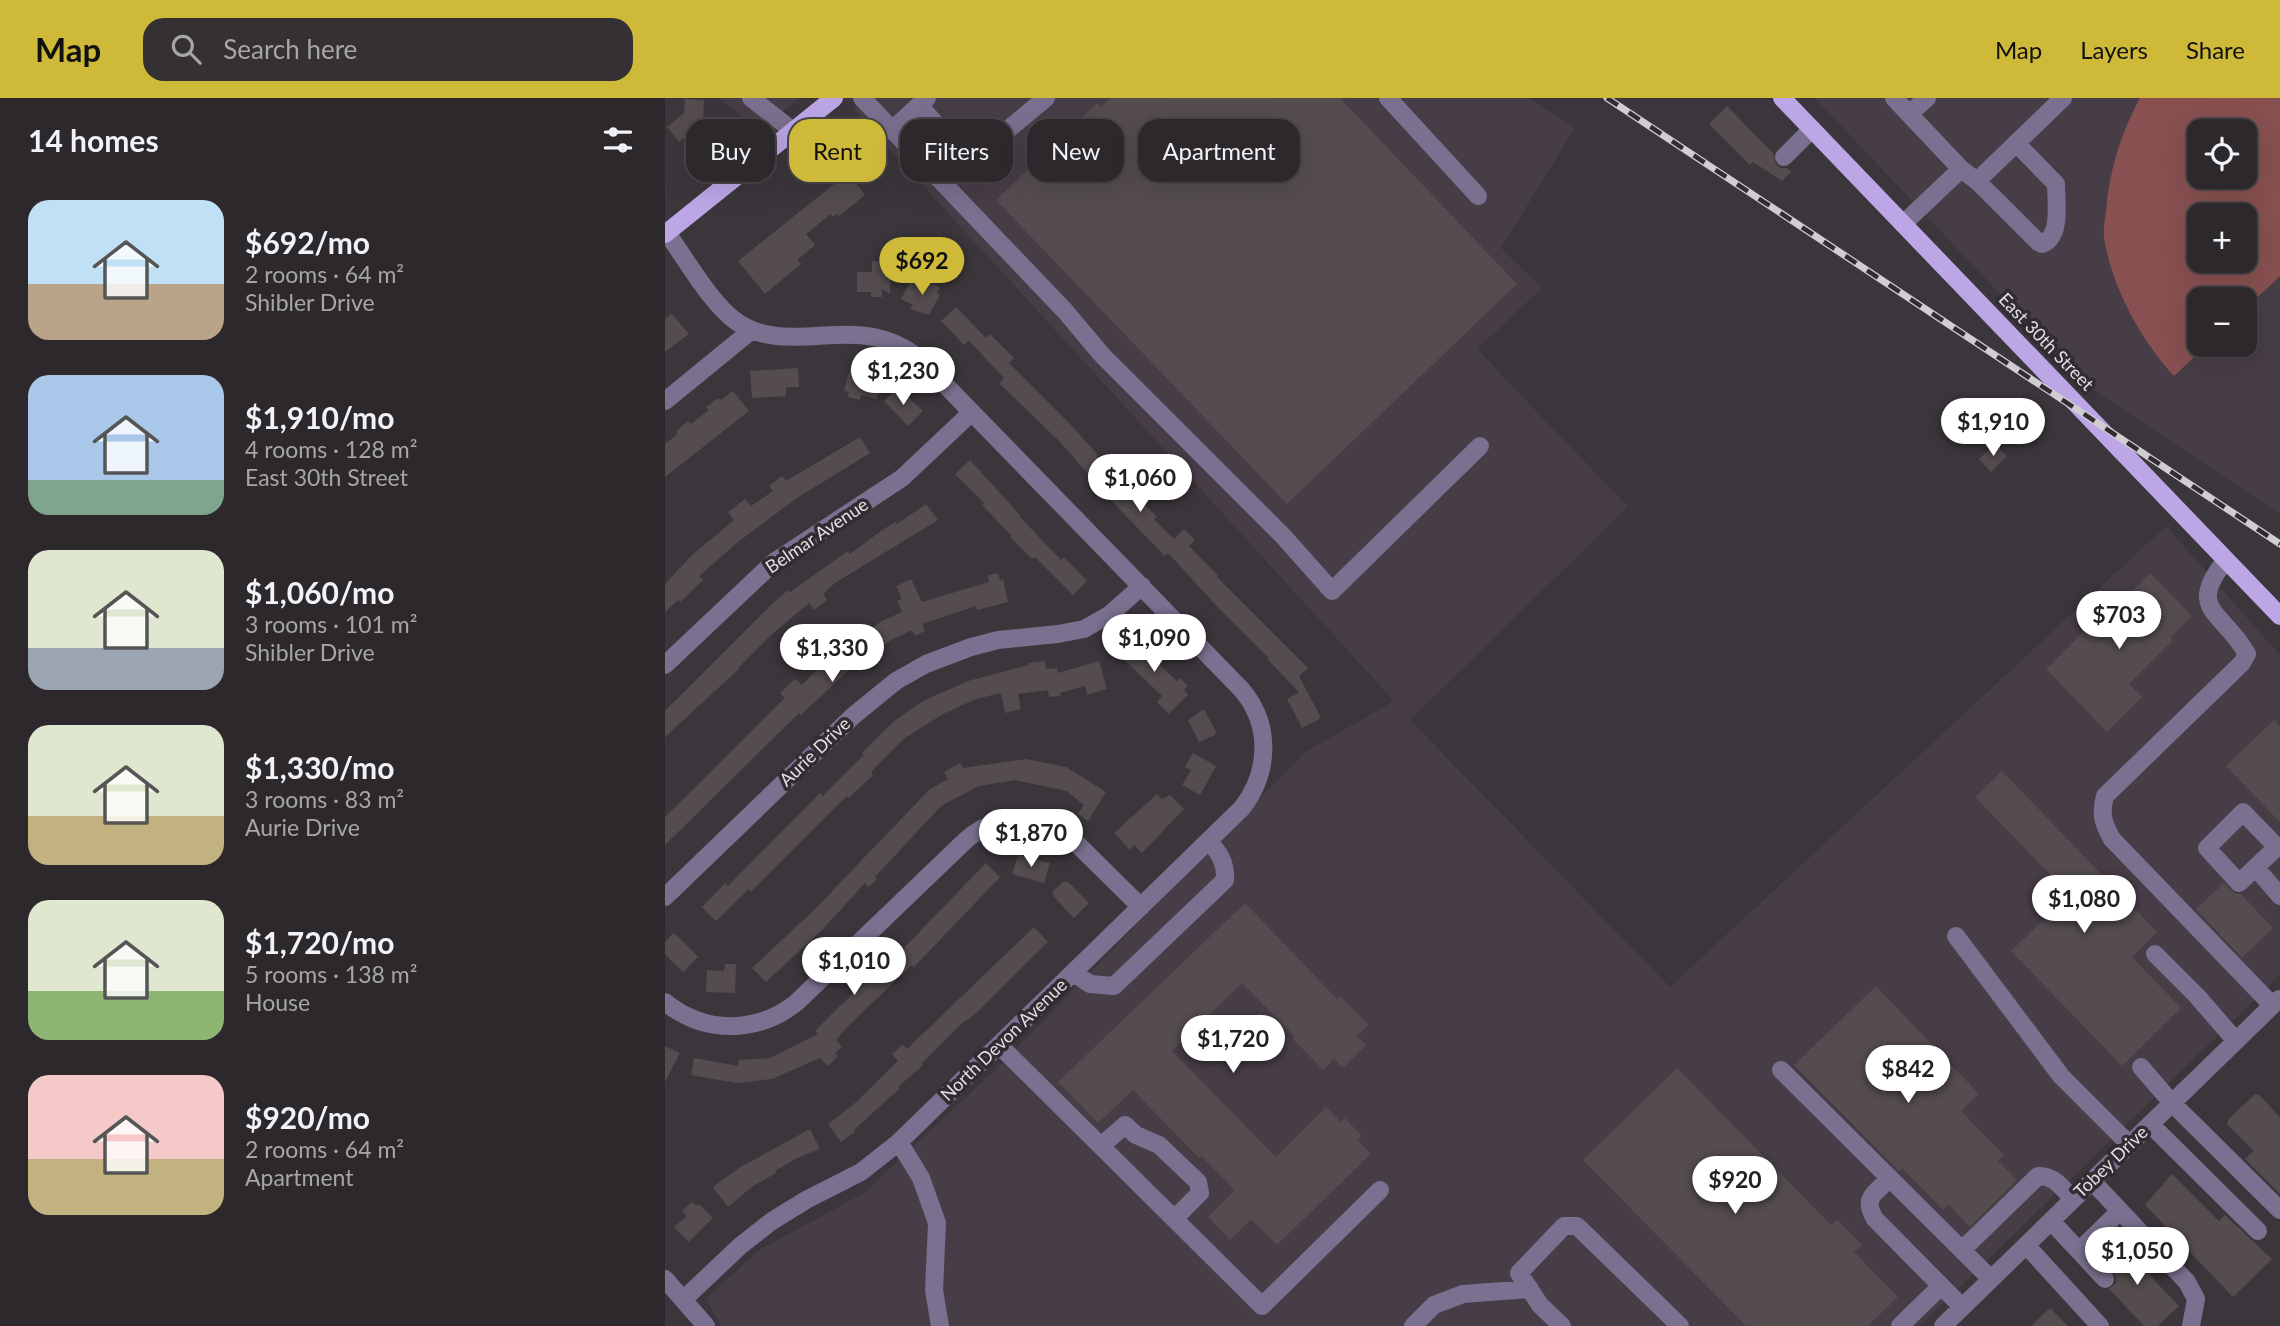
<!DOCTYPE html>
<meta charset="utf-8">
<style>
:root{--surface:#2c282c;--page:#343034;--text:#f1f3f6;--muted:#a6a6a9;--line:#484448;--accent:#ceb938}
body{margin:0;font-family:Lato,sans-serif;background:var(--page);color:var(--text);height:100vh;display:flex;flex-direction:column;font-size:26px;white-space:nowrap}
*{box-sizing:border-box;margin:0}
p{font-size:23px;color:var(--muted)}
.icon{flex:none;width:38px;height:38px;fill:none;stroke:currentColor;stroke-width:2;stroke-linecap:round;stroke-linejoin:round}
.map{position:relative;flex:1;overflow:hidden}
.sheet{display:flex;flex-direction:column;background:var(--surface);width:665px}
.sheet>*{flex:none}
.hud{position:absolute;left:21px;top:21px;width:665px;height:63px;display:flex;gap:14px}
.controls{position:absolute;left:1522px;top:21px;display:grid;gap:14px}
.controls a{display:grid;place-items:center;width:70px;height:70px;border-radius:14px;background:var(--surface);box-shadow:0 7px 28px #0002,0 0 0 2px var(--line);font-size:35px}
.price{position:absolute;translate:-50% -60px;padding:0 16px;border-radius:24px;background:#fff;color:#222;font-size:23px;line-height:46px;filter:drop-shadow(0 2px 4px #0008)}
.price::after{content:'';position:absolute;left:50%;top:42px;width:21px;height:16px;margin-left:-10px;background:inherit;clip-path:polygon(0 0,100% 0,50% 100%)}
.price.selected{background:var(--accent);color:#111}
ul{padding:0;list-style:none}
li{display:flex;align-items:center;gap:21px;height:175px;padding:0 28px}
li span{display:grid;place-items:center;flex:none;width:196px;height:140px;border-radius:21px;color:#555}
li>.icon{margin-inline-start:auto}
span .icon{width:84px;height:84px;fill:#fffc;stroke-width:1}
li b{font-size:30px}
h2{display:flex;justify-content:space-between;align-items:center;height:84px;padding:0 28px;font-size:30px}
.chip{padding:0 24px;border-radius:21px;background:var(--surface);box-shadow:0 7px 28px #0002,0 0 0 2px var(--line);font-size:24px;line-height:63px}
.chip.selected{background:var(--accent);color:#111}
header{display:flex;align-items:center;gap:42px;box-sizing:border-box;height:98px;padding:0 35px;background:var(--accent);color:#111}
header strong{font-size:33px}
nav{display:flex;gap:38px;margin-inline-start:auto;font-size:24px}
.search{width:490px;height:63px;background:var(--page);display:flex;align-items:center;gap:18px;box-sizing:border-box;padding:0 24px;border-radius:21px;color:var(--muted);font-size:26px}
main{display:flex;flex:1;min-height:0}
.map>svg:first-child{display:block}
.built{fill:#473d47;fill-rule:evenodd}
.green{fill:#885050;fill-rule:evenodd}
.building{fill:#544c4f}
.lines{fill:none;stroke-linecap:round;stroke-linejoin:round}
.minor{stroke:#7a708f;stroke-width:18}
.major{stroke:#bca6e6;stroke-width:18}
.rail-casing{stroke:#d1ced1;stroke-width:7}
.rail{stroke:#312c31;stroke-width:4.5;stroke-dasharray:13;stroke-linecap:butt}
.labels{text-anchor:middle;stroke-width:7;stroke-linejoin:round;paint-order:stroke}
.street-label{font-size:18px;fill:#e3e0e3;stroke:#312c31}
</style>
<header>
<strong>Map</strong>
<div class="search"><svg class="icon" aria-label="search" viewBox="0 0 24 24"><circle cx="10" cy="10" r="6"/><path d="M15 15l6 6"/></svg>Search here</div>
<nav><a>Map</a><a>Layers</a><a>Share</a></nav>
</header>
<main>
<section class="sheet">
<h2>14 homes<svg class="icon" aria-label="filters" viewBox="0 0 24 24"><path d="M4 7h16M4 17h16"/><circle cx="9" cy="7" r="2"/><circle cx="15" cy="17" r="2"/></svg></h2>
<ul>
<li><span style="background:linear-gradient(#bfe0f5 60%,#b9a48a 0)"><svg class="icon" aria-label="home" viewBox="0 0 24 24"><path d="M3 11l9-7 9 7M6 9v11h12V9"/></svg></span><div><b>$692/mo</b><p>2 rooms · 64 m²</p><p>Shibler Drive</p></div></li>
<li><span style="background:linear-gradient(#a9c7e8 75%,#7fa58c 0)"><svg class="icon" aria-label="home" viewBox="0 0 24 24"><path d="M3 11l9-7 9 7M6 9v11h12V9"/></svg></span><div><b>$1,910/mo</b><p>4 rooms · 128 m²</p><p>East 30th Street</p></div></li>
<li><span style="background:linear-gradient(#dfe7d0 70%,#9aa5b1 0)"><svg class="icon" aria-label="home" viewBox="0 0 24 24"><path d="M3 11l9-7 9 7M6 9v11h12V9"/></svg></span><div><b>$1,060/mo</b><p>3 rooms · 101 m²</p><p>Shibler Drive</p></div></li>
<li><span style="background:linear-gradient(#dfe7d0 65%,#c2b280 0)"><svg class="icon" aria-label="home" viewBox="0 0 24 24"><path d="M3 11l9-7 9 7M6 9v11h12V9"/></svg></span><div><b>$1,330/mo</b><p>3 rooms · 83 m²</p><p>Aurie Drive</p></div></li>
<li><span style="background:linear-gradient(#dfe7d0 65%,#8fb573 0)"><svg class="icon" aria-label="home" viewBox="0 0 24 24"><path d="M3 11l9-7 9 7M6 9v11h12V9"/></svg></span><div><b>$1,720/mo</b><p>5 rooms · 138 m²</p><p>House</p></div></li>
<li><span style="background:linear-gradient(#f6c9c9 60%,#c2b280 0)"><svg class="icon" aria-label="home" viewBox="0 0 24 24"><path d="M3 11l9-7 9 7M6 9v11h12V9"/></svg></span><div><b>$920/mo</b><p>2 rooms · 64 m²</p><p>Apartment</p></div></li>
</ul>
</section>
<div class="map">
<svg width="1615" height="1228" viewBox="0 0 1615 1228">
<rect width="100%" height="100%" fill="#3b363b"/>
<path class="built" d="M55 0H134L93 33Z
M200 0H864L910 30 836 150 877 190 812 251 963 409 745 622 1005 889 1501 428 1615 557V877L1255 1228H56L41 1201 94 1152 199 1095 332 970 640 654 729 603 188 11Z
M1150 0H1615V416L1421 287ZM1535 33H1580V79H1535ZM1535 117H1580V163H1535ZM1535 201H1580V247H1535Z"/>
<path class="green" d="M1475 0H1615V178L1580 211V201H1535V247H1542L1509 278C1475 241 1447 189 1439 140 1438 131 1440 121 1441 113 1444 73 1456 35 1475 0ZM1535 33H1580V79H1535ZM1535 117H1580V163H1535Z"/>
<path class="building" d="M445 0H675L852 186 622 406 331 102 432 5 436 9Z
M20 1 39 2 38 24 46 48 22 37 14 44 2 29 19 15Z
M1062 8 1108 55 1111 66 1115 70H1122L1126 74 1117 83 1088 64 1085 67 1044 26Z
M183 75 200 97 174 118 172 116 168 119 166 116 141 136 150 147 132 162 136 166 100 196 73 163Z
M207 163H217V174H225V196L217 191V199H206V194H192V174H207Z
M246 182 260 189 263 183 275 189 272 195 275 197 264 217 245 211 248 207 236 201Z
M291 209 321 240 325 236 349 260 344 265 404 325 433 357 431 358 492 419 489 421 509 441 519 431 530 442 524 448 553 477 552 479 643 570 634 578 656 620 637 630 622 601 634 594 602 561 604 560 548 504 503 455 500 458 423 379 424 377 396 345 334 285 339 280 304 243 299 247 276 223Z
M7 216 24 236 0 254V221Z
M194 267 205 270 204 275 218 279 212 301 196 297 195 302 182 299 184 294 179 293 185 270 193 272Z
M133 270 134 289H121V298L87 300 85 273Z
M233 290 258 313 243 328 219 303Z
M68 293 84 313 0 379V346L13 336 11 333 23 323 26 326 44 312 41 309 53 300 56 302Z
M195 339 205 355 132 400 73 444 34 478 38 482 15 504 13 502 0 514V486L27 457 69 422 63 414 80 401 86 408 108 393 104 388 117 378 121 383Z
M1330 346 1342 358 1326 374 1314 361Z
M305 362 355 417 354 418 396 462 399 459 422 483 408 497 370 459 367 461 345 439 346 437 317 407 319 405 290 376Z
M261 406 273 422 170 485 158 496 162 502 149 512 144 505 106 537 74 569 75 570 0 639V613L108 505 123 492 125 494 183 453 185 456 216 433 230 424 232 426Z
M333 475 335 482 338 481 343 504 312 512 311 508 257 526 260 533 250 538 247 532 226 542 190 566 136 617 134 615 0 747V719L120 600 115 595 130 581 137 587 152 571 181 547 217 523 237 514 232 503 237 501 231 488 246 481 257 504 324 484 323 477Z
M1485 475 1527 518 1505 540 1508 542 1464 586 1477 599 1442 634 1381 571 1460 493 1464 496Z
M467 537 501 573 512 583 515 580 523 588 519 592 523 597 504 616 492 604 497 598 450 553Z
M380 563 381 571 392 570 393 575 434 563 442 591 422 597 420 588 395 595 396 598 384 599 383 592 353 596 356 611 340 615 336 595 311 601 278 616 240 640 206 674 208 677 184 700 182 698 86 794 84 791 51 823 37 809 60 785 63 788 155 695 158 698 199 657 197 655 228 624 243 613 260 602 303 583 363 567V565Z
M539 611 552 636 534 644 523 622Z
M1609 622 1615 628V724L1561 668Z
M528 655 551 668 535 697 517 687 526 672 520 669Z
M361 661 401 669 441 694 423 723 413 716 419 707 401 693 350 682 314 688 276 708 210 779 212 781 204 789 200 785 158 831 101 884 87 870 149 812 264 692 283 681 279 674 295 665 298 670Z
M1337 673 1492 834 1467 859 1516 910 1457 968 1346 853 1405 797 1310 699Z
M492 696 497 701 505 697 519 711 477 755 469 747 465 752 449 735Z
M353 757 385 765 379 785 347 776Z
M321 765 335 779 249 869 247 867 182 929 171 942 177 949 170 955 173 958 163 968 155 960 107 981 71 985 26 977 29 960 74 968 73 962 105 960 153 936 150 933 174 909 231 855 232 857Z
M398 784H403L424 805 409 820 388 798V793Z
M1559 785 1570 796H1576L1608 830 1577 860 1531 811Z
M580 805 672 901 675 898 704 927 692 938 701 947 678 970 669 961 658 972 628 941 630 939 577 885 507 953 611 1059 661 1009 676 1024 680 1020 697 1038 692 1042 706 1056 612 1147 586 1121 565 1142 543 1119 570 1092 536 1058 534 1060 468 992 433 1025 393 984Z
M369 829 383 844 310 916 296 926 256 966 258 967 233 989 235 990 189 1032 190 1034 176 1044 163 1026 188 1007 233 963 227 956 238 946 242 951Z
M9 835 33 859 18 874 0 856V844Z
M60 866H71L70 895 41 894 42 872 59 873Z
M1211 888 1314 996 1296 1013 1339 1057 1333 1063 1352 1082 1305 1129 1284 1107 1278 1112 1237 1070 1234 1073 1129 967Z
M0 948 15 955 0 984Z
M1012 970 1166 1127 1172 1121 1197 1147 1189 1154 1233 1199 1203 1228H1081L918 1062Z
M1593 996 1615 1019V1096L1580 1061 1589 1053 1562 1026 1563 1022 1589 997Z
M145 1031 155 1051 132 1060 110 1073 111 1075 88 1088 63 1109 48 1089 74 1070Z
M1507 1076 1554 1123 1560 1117 1607 1161 1568 1199 1480 1107Z
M27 1104 32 1108 34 1106 48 1120 24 1144 9 1129 22 1118 17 1113Z
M1449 1140 1514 1208 1493 1228H1479L1444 1191 1451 1185V1178L1432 1156Z
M1385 1210 1403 1228H1366Z"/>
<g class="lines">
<path class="minor" d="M86 0 128 33
M197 0 400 213 437 257 618 438 667 493 815 348
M262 0 254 7 304 64 381 0
M723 0 813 98
M1229 0 1296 71
M1244 16 1262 0
M227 32 254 7
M1119 59 1147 31
M1312 83 1373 144 1377 146C1397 139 1391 104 1391 86L1351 45
M1238 126 1296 71 1312 83 1398 0
M2 135C21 161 46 206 72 224 112 252 164 230 209 239 226 242 239 249 253 259L577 592C607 628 604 675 577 710L234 1044 196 1074 141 1102 107 1123 75 1148 19 1201
M0 303 87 232
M1561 462C1520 512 1558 513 1582 556L1577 565 1440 698C1435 716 1438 725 1447 741L1607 907
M0 567 109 464 237 380 307 314
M1578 714 1612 749 1574 785 1542 750Z
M1591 770 1615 798
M0 799 188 618 231 583 261 566 306 549 333 542 393 536 419 531 444 517 477 488
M1291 838 1396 978 1464 1046
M1490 856 1532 898 1571 943
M409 875 425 886 449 888 560 782C561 765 555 756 544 743
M0 904C39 936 91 936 131 905L301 742C335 713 368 719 405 739L476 809
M334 947 597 1208 715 1092
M1476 969 1507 1005 1615 1112
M1116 972 1326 1181
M1485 1026 1593 1133
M234 1044 256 1080 272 1125 269 1192 275 1228
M436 1048 460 1027 471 1037 494 1047 533 1084 535 1095 509 1121
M1225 1080C1210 1096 1197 1099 1210 1121L1297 1209
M1427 1083 1522 1184 1531 1201 1526 1228
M1386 1123 1414 1153 1455 1113
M1361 1147 1435 1228
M1297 1152 1373 1078C1389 1077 1398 1091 1408 1101
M1414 1153 1440 1181
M0 1181 41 1228
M748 1228 769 1207 798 1196 865 1191
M897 1228 875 1207 854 1175 899 1128H912L1015 1228
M1235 1228 1276 1188
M1278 1228 1614 901"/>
<path class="major" d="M1117 0 1615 518
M0 136 169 0"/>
<defs>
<path id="rail" d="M942 0 1615 446"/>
</defs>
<use href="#rail" class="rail-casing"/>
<use href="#rail" class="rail"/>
</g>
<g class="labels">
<g class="street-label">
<text transform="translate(1381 244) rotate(46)" y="6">East 30th Street</text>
<text transform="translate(152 438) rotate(-34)" y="6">Belmar Avenue</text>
<text transform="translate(150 654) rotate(-44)" y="6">Aurie Drive</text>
<text transform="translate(339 942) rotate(-44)" y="6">North Devon Avenue</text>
<text transform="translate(1446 1064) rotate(-44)" y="6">Tobey Drive</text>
</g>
</g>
</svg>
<div class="controls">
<a><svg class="icon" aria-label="locate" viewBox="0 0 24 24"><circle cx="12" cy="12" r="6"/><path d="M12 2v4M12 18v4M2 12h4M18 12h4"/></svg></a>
<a>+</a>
<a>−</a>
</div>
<b class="price selected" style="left:257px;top:199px">$692</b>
<b class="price" style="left:238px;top:309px">$1,230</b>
<b class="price" style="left:1328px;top:360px">$1,910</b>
<b class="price" style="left:475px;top:416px">$1,060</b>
<b class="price" style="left:1454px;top:553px">$703</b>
<b class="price" style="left:489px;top:576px">$1,090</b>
<b class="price" style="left:167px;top:586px">$1,330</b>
<b class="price" style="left:366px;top:771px">$1,870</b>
<b class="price" style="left:1419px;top:837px">$1,080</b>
<b class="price" style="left:189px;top:899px">$1,010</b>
<b class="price" style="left:568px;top:977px">$1,720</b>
<b class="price" style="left:1243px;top:1007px">$842</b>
<b class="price" style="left:1070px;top:1118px">$920</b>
<b class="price" style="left:1472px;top:1189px">$1,050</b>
<div class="hud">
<a class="chip">Buy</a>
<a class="chip selected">Rent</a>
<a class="chip">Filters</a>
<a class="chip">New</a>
<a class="chip">Apartment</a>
</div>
</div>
</main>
